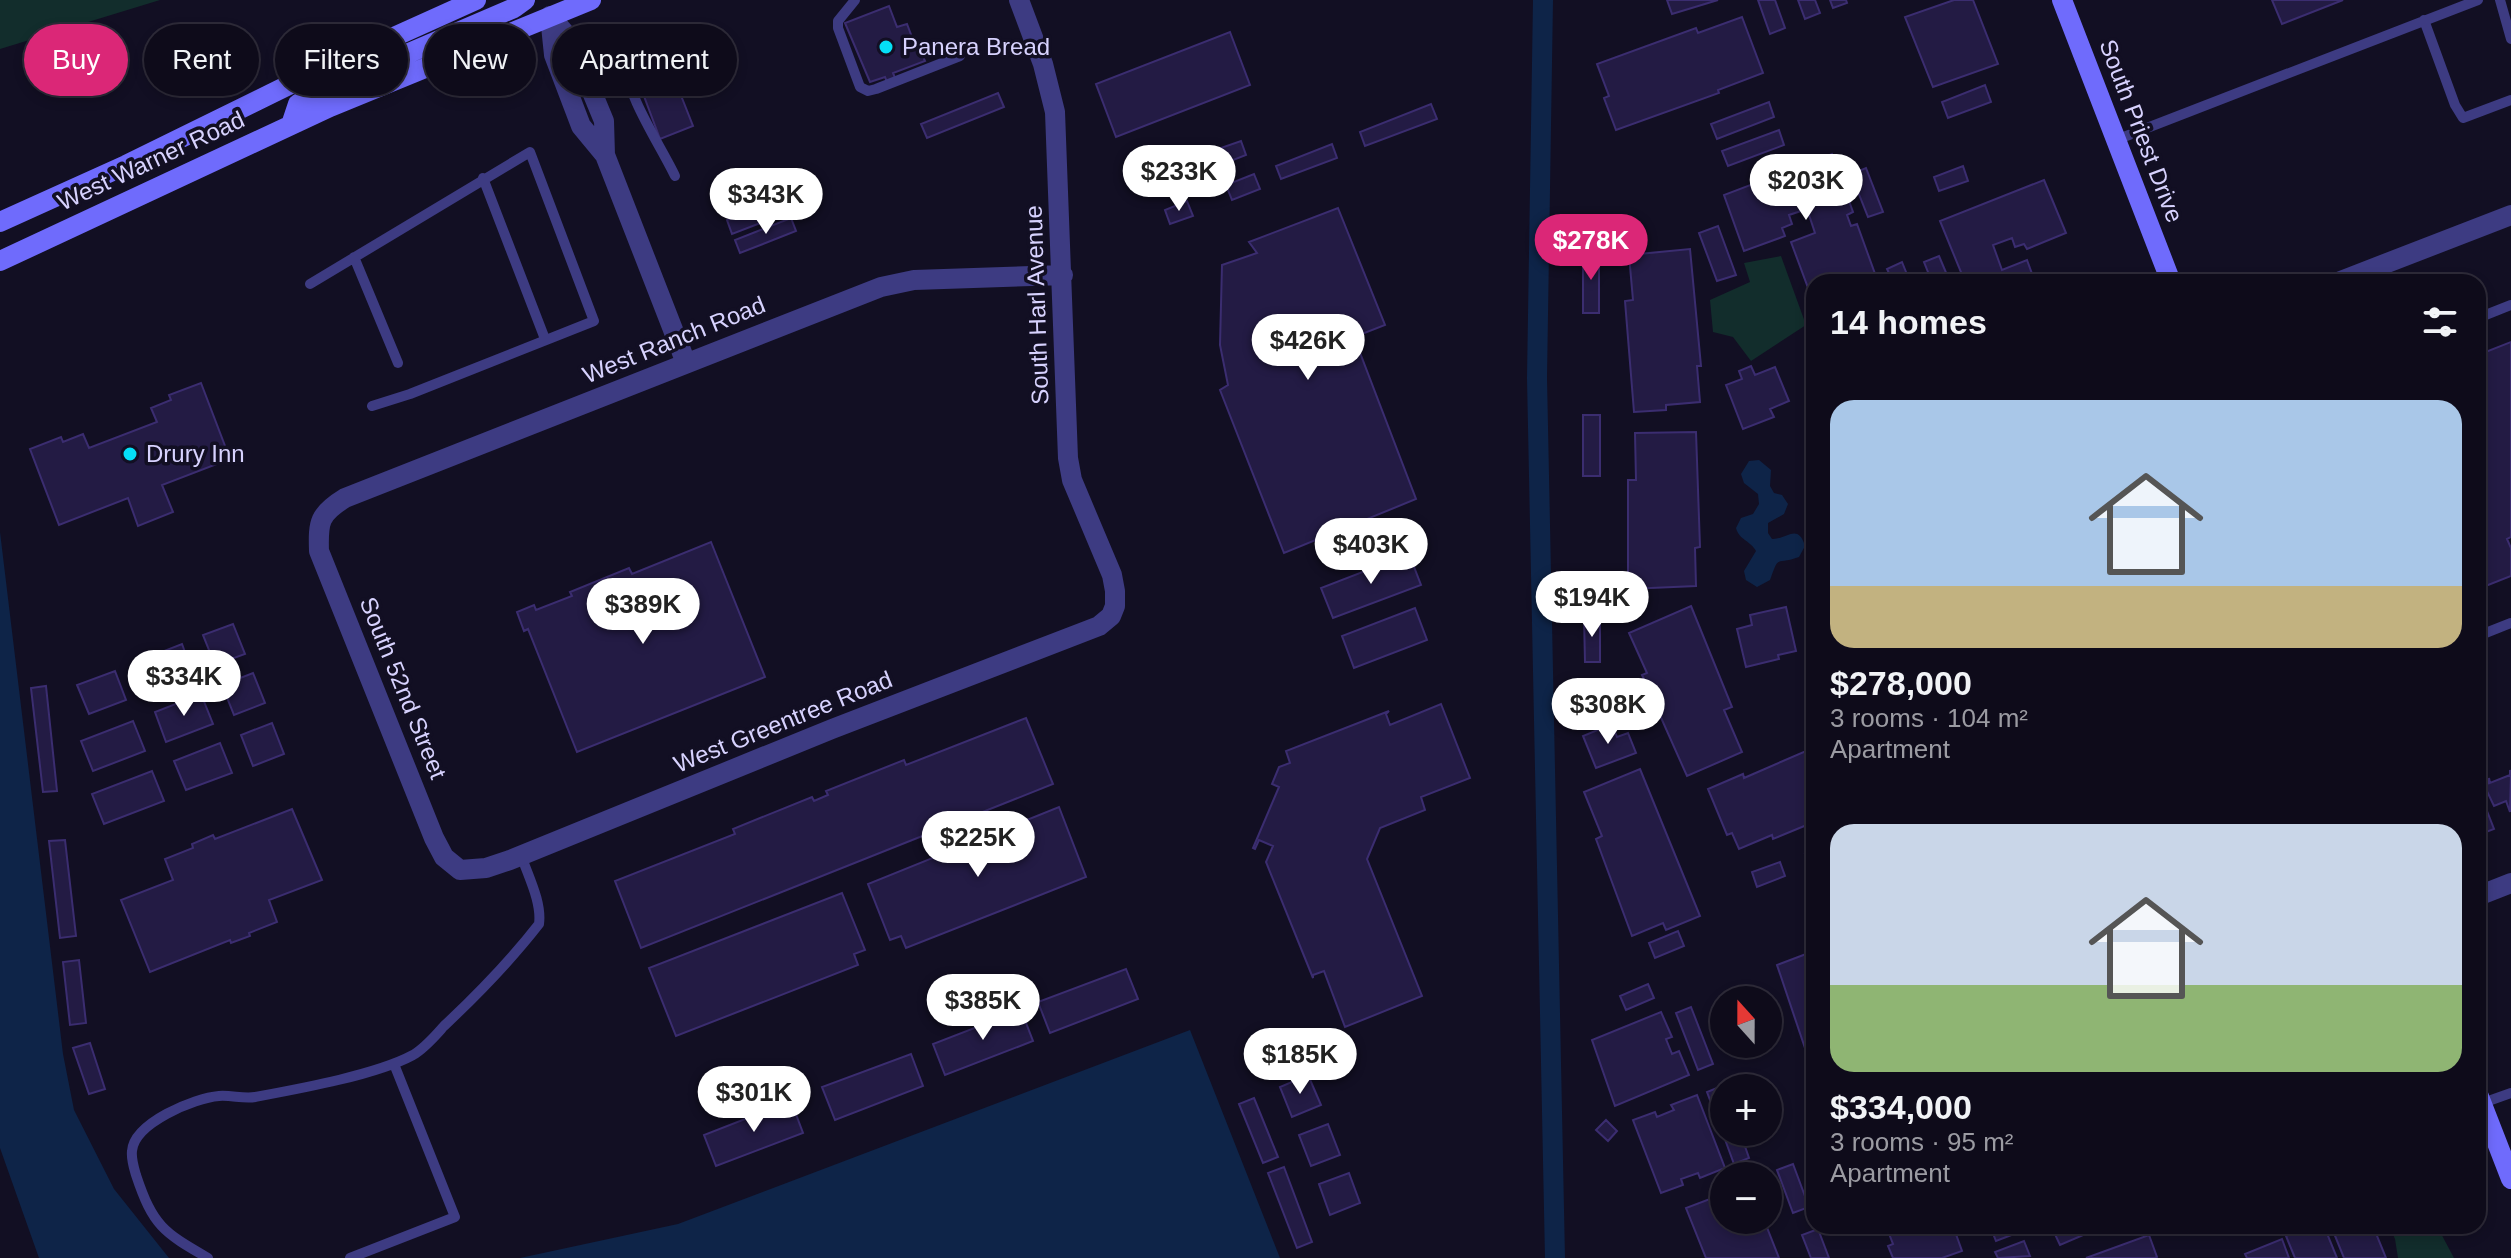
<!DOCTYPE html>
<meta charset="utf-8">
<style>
:root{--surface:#0e0b1a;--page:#171423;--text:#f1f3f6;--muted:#9b9ba2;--line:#2e2b39;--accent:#db2777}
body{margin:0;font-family:Arial,sans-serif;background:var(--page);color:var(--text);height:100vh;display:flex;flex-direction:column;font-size:30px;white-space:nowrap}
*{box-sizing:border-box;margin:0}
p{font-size:26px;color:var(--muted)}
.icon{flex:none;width:44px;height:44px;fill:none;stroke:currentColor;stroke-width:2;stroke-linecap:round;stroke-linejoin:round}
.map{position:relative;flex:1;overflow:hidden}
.panel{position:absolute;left:1806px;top:274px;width:680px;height:960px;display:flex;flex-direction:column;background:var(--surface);border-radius:24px;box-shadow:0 4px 12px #0003,0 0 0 2px var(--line)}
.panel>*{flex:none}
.top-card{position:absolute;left:24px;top:24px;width:760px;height:72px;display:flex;gap:16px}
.needle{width:52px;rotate:339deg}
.tools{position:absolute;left:1710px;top:986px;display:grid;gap:16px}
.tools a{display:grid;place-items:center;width:72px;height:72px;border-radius:50%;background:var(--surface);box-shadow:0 4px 12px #0003,0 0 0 2px var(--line);font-size:40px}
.price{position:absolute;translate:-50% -68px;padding:0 18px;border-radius:28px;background:#fff;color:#222;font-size:26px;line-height:52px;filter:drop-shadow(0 2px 4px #0008)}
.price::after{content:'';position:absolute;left:50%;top:48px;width:24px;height:18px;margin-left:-12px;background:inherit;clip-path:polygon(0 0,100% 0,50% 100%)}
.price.current{background:var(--accent);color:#fff}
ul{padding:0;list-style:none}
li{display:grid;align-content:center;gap:16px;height:424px;padding:0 24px}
li span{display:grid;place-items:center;height:248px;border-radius:24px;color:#555}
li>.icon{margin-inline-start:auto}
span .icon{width:144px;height:144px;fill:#fffc;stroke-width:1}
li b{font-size:34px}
h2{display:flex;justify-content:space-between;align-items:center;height:96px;padding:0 24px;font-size:34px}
.chip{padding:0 28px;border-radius:36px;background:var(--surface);box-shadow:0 4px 12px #0003,0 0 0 2px var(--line);font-size:28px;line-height:72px}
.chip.current{background:var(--accent);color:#fff}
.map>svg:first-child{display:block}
.green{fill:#122d2c}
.water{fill:#0e2448}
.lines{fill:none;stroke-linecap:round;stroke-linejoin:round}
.canal{stroke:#0e2448;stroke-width:20}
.building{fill:#231b44;stroke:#3b2d70;stroke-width:2}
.lane{stroke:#3d3b82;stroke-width:10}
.street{stroke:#3d3b82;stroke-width:20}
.secondary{stroke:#6f6bfc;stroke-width:20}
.poi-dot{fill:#05dff7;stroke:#120f23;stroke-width:3}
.labels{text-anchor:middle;stroke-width:7;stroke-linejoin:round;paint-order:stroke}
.poi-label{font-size:24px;fill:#d7d2fe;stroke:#120f23;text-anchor:start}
.street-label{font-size:24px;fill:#d7d2fe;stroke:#120f23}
</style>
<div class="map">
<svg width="2511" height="1258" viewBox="0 0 2511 1258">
<rect width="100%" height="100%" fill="#120f23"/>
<path class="green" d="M0 0H160L0 49Z
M1781 256 1806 325 1751 361 1733 337 1713 332 1710 300 1750 282 1744 263Z
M2389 1226H2437L2454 1258H2398L2395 1239Z"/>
<path class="water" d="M1759 460 1771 470 1770 486 1774 493 1782 495 1788 504 1784 514 1768 523V533L1772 539C1786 540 1798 522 1805 546L1799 557C1774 566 1780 553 1770 580L1757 587 1746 580 1744 571 1756 551C1751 541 1739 540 1736 528L1741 518 1753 514 1759 504 1758 494 1744 483 1741 474 1749 461Z
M0 532 63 1054 74 1110 114 1189 169 1258H39L0 1148Z
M1190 1030 1280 1258H520L678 1224Z"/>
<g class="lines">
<path class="canal" d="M1543 0 1537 378 1555 1258"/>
</g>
<path class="building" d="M1667 0H1718L1672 14Z
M1758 0H1775L1785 28 1770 34Z
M1798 0H1815L1820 13 1805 19Z
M1830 0H1846L1847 3 1833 8Z
M1954 0H1973L1998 64 1933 87 1905 17Z
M2272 0H2343L2282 24Z
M889 6 897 27 907 24 918 53 921 52 925 61 893 73 896 80 887 82 885 77 870 82 845 23Z
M1742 17 1763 73 1718 90 1719 93 1616 130 1604 98 1609 96 1597 64 1696 28 1698 33Z
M1230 32 1250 85 1116 137 1096 84Z
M667 60 693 126 660 139 635 72Z
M1985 85 1991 102 1948 118 1942 102Z
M998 93 1004 107 927 138 921 124Z
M1769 102 1774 117 1717 139 1711 124Z
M1431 104 1437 119 1365 146 1360 132Z
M1779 130 1784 145 1728 166 1722 151Z
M1241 141 1246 155 1218 166 1212 151Z
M1332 144 1337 158 1281 179 1276 166Z
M1832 154 1853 212 1847 215 1851 226 1857 224 1878 282H1814V304L1791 242 1815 233 1807 209 1789 215 1792 224 1782 228 1785 236 1744 251 1724 195Z
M1963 166 1968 181 1939 191 1934 177Z
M1866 168 1883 212 1868 217 1851 174Z
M1254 174 1260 189 1232 200 1226 185Z
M2044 180 2066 233 2027 249 2024 244 2015 247 2012 238 1993 245 2002 270 2027 260 2035 282H1965L1940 221Z
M783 197 789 212 732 234 727 220Z
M1187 201 1193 216 1170 224 1165 210Z
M1338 208 1385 325 1354 337 1416 499 1284 553 1220 390 1228 385 1220 345 1222 265 1257 253 1249 242Z
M791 218 796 231 740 253 735 240Z
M1718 226 1736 275 1717 281 1699 233Z
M1690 249 1701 366H1697L1700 402 1666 405V410L1634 412 1625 301 1633 300 1629 255Z
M1583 252H1599V313H1583Z
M1939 256 1950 282H1932L1924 262Z
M1902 262 1910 282H1893L1887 269Z
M2511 342V537L2507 539 2511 548V576L2478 589V355Z
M1751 366 1755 375 1775 367 1789 401 1770 409 1774 417 1743 429 1726 385 1742 379 1739 371Z
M201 383 230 459 162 485 173 512 138 526 128 498 59 525 30 449 61 437 63 442 83 434 89 448 157 422 151 408 171 400 169 395Z
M1583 415H1600V476H1583Z
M1696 432 1700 547 1695 548 1696 586 1628 589V480H1636L1635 433Z
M711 542 765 677 577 752 528 629 524 631 517 612 534 605 536 610 572 596 570 592 629 568 632 574Z
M1409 554 1421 585 1333 618 1321 588Z
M1691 606 1732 707 1724 710 1742 752 1687 776 1642 675 1647 673 1629 633Z
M1786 607 1796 651 1778 655 1779 659 1746 667 1737 629 1752 625 1750 615Z
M1415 608 1427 640 1354 668 1342 636Z
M1584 616H1600V662H1585Z
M233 624 245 654 215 665 203 635Z
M182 644 193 674 147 692 136 662Z
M115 671 126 700 89 714 77 685Z
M253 673 265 703 234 715 222 685Z
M46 686 57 791 43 792 31 688Z
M201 694 213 724 166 742 155 712Z
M1441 704 1470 778 1421 797 1425 810 1380 828 1367 859 1422 996 1345 1027 1324 971 1313 975V978L1266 862 1273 846 1259 840 1255 849 1253 848 1279 787 1272 784 1279 767 1290 763 1286 751 1389 711 1386 714 1390 725Z
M1814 707V723L1806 714Z
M1026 718 1053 784 641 948 615 881 735 834 733 829 812 797 814 801 828 795 826 791 904 760 906 765Z
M133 721 145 751 93 771 81 741Z
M272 723 284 754 253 766 241 735Z
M1612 724 1617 737 1628 733 1636 753 1596 768 1583 736Z
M220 743 232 773 186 790 174 761Z
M1806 751 1809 758 1814 755V822L1773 839 1772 835 1739 849 1732 833 1727 835 1708 789 1743 774 1744 778Z
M1640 769 1700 916 1666 930 1663 923 1632 936 1596 839 1602 836 1584 792Z
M2510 770 2511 773 2510 812 2506 801 2494 806 2484 785 2489 783V778L2490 783 2510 775Z
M152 771 164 801 104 824 92 794Z
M1059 807 1086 877 906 948 901 936 890 940 868 884Z
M292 809 322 880 269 900 277 922 249 933 250 936 231 943 230 940 150 972 121 900 173 880 165 859 193 848 192 844 213 835 215 839Z
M2487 811 2494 829 2478 835V815Z
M65 840 76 936 60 938 49 841Z
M1814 850V878L1805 854Z
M1780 862 1785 876 1757 887 1752 872Z
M842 893 865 950 854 954 858 965 676 1036 649 968Z
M1678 931 1684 946 1655 958 1649 943Z
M1814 951V1058L1809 1060 1777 965Z
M79 960 86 1023 70 1025 63 962Z
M1126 969 1138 999 1050 1033 1038 1002Z
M1648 984 1654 998 1626 1010 1620 996Z
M1691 1007 1713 1064 1698 1070 1676 1013Z
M1021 1010 1033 1041 945 1075 933 1044Z
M1661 1012 1672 1037 1666 1039 1672 1054 1679 1051 1689 1075 1615 1106 1592 1040Z
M90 1043 105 1089 89 1094 73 1048Z
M911 1054 923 1086 835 1120 822 1087Z
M1308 1075 1321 1105 1292 1117 1280 1087Z
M1722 1086 1724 1118 1718 1121 1707 1092Z
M1697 1095 1725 1168 1700 1178 1698 1173 1681 1179 1683 1185 1661 1193 1633 1120 1655 1112 1657 1117 1674 1110 1671 1105Z
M1254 1098 1278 1157 1263 1163 1239 1104Z
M791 1101 803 1133 716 1166 704 1135Z
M1606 1120 1617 1131 1608 1141 1596 1130Z
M1328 1124 1340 1155 1311 1166 1299 1135Z
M1730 1132H1740L1749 1158 1734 1164 1723 1134Z
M1793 1164 1809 1207 1793 1213 1777 1170Z
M1284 1167 1312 1242 1297 1248 1268 1173Z
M1349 1173 1360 1203 1330 1215 1319 1184Z
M1724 1186V1220H1764L1779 1258H1706L1686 1208 1718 1196 1715 1190Z
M1886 1226H1953L1962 1251 1942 1258H1893L1888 1246 1893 1244Z
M1990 1226H2035L1996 1241Z
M2062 1226H2085L2088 1233 2060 1245 2053 1230Z
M2310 1226H2324L2337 1258H2295L2286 1236Z
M2331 1226H2373L2386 1258H2344Z
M1818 1229 1829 1258H1811L1802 1235Z
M2149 1235 2157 1257 2155 1258H2086Z
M2282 1239 2289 1258H2247L2245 1254Z
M2024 1241 2030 1256 1998 1258 1995 1252Z"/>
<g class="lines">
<path class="lane" d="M855 0 838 21V28L860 87 868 91 876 89 960 56
M2500 0 2511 39
M2424 20 2455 105 2463 118 2511 100
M2116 140 2478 0
M675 176C662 148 624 92 626 62 638 49 667 38 684 39L703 57
M483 178 545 339
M354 257 398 363
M310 284 530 152 594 321 410 394 372 406
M2478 318 2511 305
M2478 636 2511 623
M2480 1104 2511 1093
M208 1258C163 1232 153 1226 136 1175 134 1168 131 1159 132 1151 134 1123 194 1098 219 1096 231 1095 244 1099 255 1097 298 1089 376 1075 413 1055 425 1048 435 1036 444 1026 478 994 511 960 539 924 542 902 528 876 521 855
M350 1258 455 1217 394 1064"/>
<path class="street" d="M1019 0 1043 64 1055 112 1068 458 1072 480 1112 575 1115 591V606L1111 616 1099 626 832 729 510 860 486 868 460 870 444 857 434 838 319 551C318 522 319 514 345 498L881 287 914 280 1063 275
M550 16 554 55 581 126 605 155 686 363
M550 16 570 39 604 121 605 155
M2338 282 2511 215
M2478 896 2511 883"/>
<path class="secondary" d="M2062 0 2171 282
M291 125 298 104 323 90 514 8 525 0
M0 222 126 165 305 77 476 0
M0 261 330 107 591 0
M2478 1094 2511 1179"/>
</g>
<g class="poi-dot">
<circle cx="886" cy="47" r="8"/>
<circle cx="130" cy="454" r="8"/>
</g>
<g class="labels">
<g class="poi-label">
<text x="902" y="55">Panera Bread</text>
<text x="146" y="462">Drury Inn</text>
</g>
<g class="street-label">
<text transform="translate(2141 131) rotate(69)" y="8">South Priest Drive</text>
<text transform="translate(151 161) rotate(-25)" y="8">West Warner Road</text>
<text transform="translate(1037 305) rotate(-92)" y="8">South Harl Avenue</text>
<text transform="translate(674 340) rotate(-22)" y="8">West Ranch Road</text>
<text transform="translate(403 688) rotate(68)" y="8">South 52nd Street</text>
<text transform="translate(783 722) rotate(-22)" y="8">West Greentree Road</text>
</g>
</g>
</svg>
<div class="tools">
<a><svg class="needle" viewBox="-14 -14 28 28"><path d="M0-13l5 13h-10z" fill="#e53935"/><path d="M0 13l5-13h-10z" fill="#9b9ba2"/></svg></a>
<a>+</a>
<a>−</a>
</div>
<b class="price" style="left:1179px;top:213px">$233K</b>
<b class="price" style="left:1806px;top:222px">$203K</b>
<b class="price" style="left:766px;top:236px">$343K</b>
<b class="price current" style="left:1591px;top:282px">$278K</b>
<b class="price" style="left:1308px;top:382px">$426K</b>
<b class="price" style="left:1371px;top:586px">$403K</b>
<b class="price" style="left:1592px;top:639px">$194K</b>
<b class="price" style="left:643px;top:646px">$389K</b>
<b class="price" style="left:184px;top:718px">$334K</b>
<b class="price" style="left:1608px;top:746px">$308K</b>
<b class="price" style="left:978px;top:879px">$225K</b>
<b class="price" style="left:983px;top:1042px">$385K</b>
<b class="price" style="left:1300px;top:1096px">$185K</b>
<b class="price" style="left:754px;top:1134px">$301K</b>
<div class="top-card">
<a class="chip current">Buy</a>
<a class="chip">Rent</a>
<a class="chip">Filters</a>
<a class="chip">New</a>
<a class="chip">Apartment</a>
</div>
<section class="panel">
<h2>14 homes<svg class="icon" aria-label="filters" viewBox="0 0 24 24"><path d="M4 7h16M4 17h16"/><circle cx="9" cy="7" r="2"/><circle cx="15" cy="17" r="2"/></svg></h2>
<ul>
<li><span style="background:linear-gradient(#a9c7e8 75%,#c2b280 0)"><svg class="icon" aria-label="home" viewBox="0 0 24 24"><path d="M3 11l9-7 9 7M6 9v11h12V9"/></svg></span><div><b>$278,000</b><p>3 rooms · 104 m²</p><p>Apartment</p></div></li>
<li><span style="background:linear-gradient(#c9d6e8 65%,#8fb573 0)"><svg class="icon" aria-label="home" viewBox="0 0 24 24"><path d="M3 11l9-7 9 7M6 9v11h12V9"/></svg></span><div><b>$334,000</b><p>3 rooms · 95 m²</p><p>Apartment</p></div></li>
</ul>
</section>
</div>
